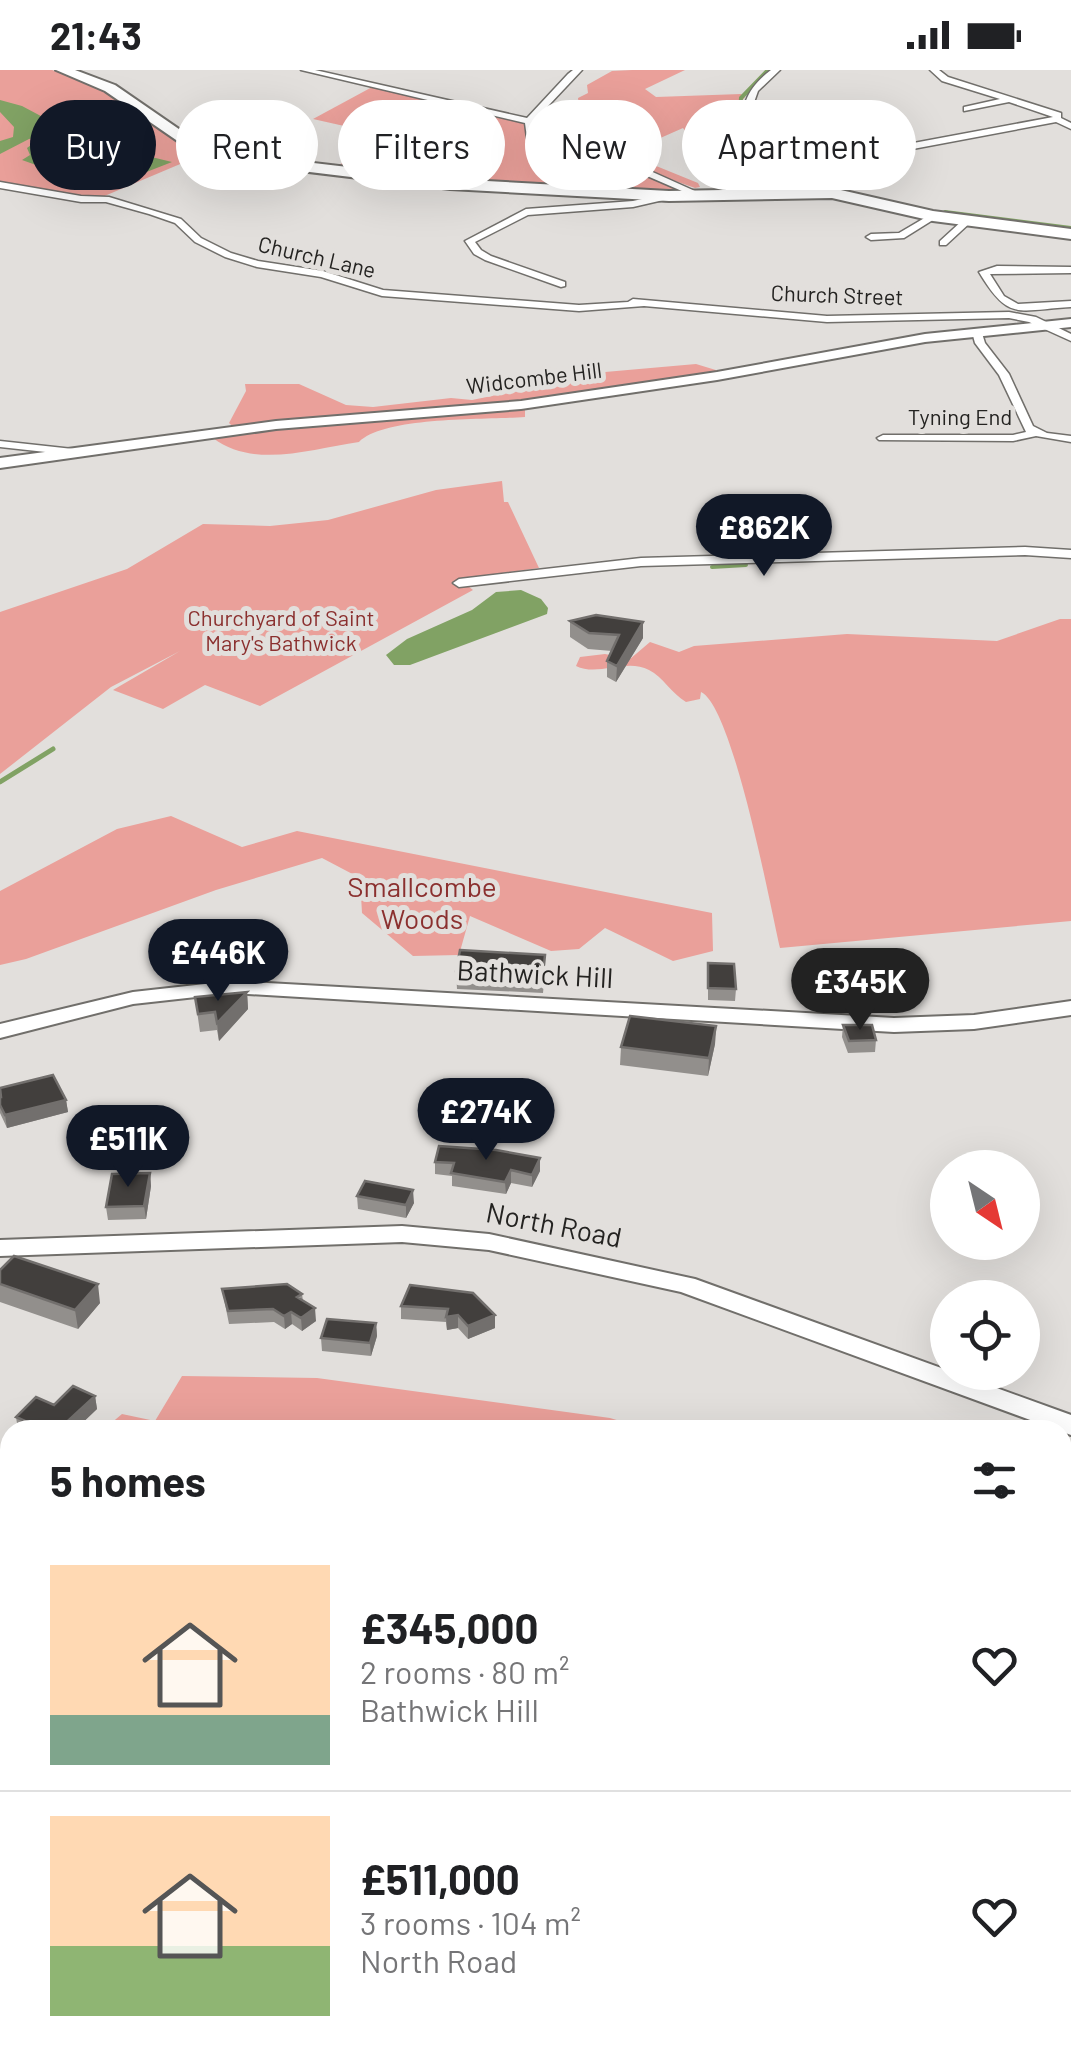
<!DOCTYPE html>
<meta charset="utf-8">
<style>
:root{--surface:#fff;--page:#f2f2f2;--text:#202124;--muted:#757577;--line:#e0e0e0;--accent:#111827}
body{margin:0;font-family:Barlow,sans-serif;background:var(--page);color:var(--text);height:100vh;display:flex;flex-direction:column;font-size:38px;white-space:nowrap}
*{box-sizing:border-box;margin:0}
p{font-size:32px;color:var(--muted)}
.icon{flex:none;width:55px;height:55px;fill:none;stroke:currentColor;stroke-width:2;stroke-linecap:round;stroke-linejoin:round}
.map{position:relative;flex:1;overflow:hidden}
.panel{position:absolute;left:0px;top:1350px;width:1072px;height:642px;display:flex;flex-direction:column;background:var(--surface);border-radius:30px 30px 0 0;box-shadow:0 10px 40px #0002}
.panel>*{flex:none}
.banner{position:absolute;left:30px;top:30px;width:1012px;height:90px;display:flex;gap:20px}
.needle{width:65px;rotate:145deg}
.buttons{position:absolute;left:930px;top:1080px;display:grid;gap:20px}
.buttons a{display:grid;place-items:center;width:110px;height:110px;border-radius:50%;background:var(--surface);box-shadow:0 10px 40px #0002;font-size:50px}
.price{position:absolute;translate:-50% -85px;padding:0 22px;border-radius:35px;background:var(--accent);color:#fff;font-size:32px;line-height:65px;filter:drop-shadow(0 2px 5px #0008)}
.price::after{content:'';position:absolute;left:50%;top:60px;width:30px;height:22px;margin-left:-15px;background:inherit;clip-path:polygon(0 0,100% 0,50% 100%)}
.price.selected{background:#222;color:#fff}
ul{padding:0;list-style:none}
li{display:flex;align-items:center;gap:30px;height:250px;padding:0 50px}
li+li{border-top:2px solid var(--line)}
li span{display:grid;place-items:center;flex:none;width:280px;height:200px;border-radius:0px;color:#555}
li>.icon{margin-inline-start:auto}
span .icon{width:120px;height:120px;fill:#fffc;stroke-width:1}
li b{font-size:42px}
h2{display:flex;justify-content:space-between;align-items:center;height:120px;padding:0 50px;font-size:42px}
.tag{padding:0 35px;border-radius:45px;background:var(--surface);box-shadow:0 10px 40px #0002;font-size:35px;line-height:90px}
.tag.selected{background:var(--accent);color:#fff}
.status{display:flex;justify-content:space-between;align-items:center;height:70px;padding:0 50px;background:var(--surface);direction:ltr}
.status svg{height:28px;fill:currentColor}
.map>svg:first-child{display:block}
.green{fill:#eaa09a}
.water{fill:#81a264}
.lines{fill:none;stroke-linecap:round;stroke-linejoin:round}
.stream-far1{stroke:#81a264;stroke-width:4}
.stream{stroke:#81a264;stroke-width:5}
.minor-casing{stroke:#716f6b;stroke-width:3}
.tertiary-casing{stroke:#716f6b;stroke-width:4}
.primary-casing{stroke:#716f6b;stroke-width:4}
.minor{fill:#fff;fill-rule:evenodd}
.tertiary{fill:#fff;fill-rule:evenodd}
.primary{fill:#fff;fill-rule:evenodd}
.wall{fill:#928f8c}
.shaded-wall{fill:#726f6d}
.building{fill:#423f3d;stroke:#726f6d;stroke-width:2.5}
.labels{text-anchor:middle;stroke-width:10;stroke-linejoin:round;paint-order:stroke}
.far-street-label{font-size:22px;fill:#242321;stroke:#e2dfdc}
.far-park-label{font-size:22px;fill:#8b302f;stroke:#e2dfdc}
.park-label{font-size:28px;fill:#8b302f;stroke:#e2dfdc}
.street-label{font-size:28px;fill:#242321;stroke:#e2dfdc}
</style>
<div class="status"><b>21:43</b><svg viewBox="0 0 49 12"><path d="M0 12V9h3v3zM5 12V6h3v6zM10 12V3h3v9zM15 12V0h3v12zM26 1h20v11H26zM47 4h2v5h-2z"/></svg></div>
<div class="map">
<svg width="1071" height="1991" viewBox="0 0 1071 1991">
<rect width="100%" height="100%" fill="#e2dfdc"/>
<path class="green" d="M0 0H52L111 21 169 66 211 81 95 130 0 114Z
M632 0H685L645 19 656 27 741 24 745 27 738 35 744 41 740 66 747 91 740 93 728 88 717 69 690 67 683 58 640 77 639 89 698 113 700 117 695 118 616 90 633 70 629 67 568 66 566 61 591 54 580 44 578 28 588 23 587 15 612 1Z
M374 16 526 53 527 66 533 72 629 98 687 122 442 111 333 97 402 69 313 49Z
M696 294 719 301 713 310 673 316 634 313 525 335V347C486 350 385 346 359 372 311 379 254 399 213 368L240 363 229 353 246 321 245 314H299L346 335 373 337 451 328 472 330 561 312 571 305Z
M502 411 504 432H508L539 498 459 509 473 520 260 636 205 615 163 639 113 620 180 581 111 617 0 704V542L127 499 203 454 270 456 328 450 436 420Z
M1060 549H1071V851L780 878C770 835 733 637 701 622L700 629 686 632C672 624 663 607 649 600 626 588 598 607 576 596L580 587 605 584 630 589 650 572 679 582 694 576 847 564 997 571Z
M171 746 242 777 297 761 712 843 713 881 673 891 605 858 579 879 551 881 470 846 459 885 413 886 362 843 360 808 322 788 216 820 26 889 0 895V821L117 759Z
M182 1306 317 1308 610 1348 650 1360H103L122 1344 155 1351Z
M1062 1673 1071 1681V1938L1063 1945Z
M0 1700 10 1702V1982L640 1983 639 1991H0Z
M857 1983H1016L1006 1991H863Z"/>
<path class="water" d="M0 30 22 36 71 62 29 69 0 84V71L13 67 14 57 0 42Z
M74 68 172 92 103 119 22 90 30 85 27 78 31 75Z
M521 520 541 529 548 538 547 544 410 595H394L386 585 407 569 472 540 496 522Z"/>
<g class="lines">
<path class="stream-far1" d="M754 96 756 92 737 70 741 28 768 0
M945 142 1071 158
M712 497 746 495"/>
<path class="stream" d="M0 712 53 679"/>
<defs>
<path id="minor" d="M301 0H315L527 48 568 4 573 0H582L533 52 534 65 553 75 637 95 706 126 698 128 631 99 547 79 527 68 525 53Z
M771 0H780L758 21 752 38 751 75 767 94 817 91 1053 47 1009 32 964 41V37L1000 29 942 11 930 0H939L948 7 1061 43V48L1071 53V59L1056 52 817 97 767 100 746 118 751 124 746 127 736 118 760 97 742 75C740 41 743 21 771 0Z
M0 112 81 126 109 127 181 149 201 168 231 183 258 191 323 201 383 220 579 235 628 232 633 229 827 246 1009 242 1036 247 1071 264V271L1029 252 1009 248 827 252 644 236 579 241 382 226 321 207 257 197 225 187 195 172 175 153 149 144 106 132H81L0 118Z
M669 123 674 126 672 128 633 137 528 145 475 172 481 180 491 186 565 212V216L561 217 485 190 474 184 465 171 526 139 633 131Z
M933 143 936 144V148L904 168 871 170 866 167 871 164 899 163Z
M964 149 972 151 946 175H940V171Z
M997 196 1071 197V203L990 204 1004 226 1018 234 1071 231V237C1017 240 1009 252 979 202Z
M977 259 981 260 985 273 1009 304 1033 356 1047 363 1071 366V372L1036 366 1013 371 879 370 877 368 883 365H1013L1026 362 999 305 975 273 972 262Z
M0 371 73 379 79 382 73 385 0 377Z
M1025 477 1071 480V488L1025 485 641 496 459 517 453 513 459 509 641 488Z"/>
<path id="tertiary" d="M1071 249V257L925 272 717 310 521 339 276 359 0 398V388L276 351 521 331 717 302 925 264Z
M232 911 894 948 974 945 1071 931V945L974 959 894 962 232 923 133 934 0 968V954L133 922Z
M402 1156 489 1164 695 1209 1071 1345V1365L681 1222 489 1180 402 1172 0 1186V1170Z"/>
<path id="primary" d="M56 0H75L115 15 189 66 253 86 450 109 669 121 832 118 933 141 1071 159V169L933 151 832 128 669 131 450 119 251 95 179 72 105 21Z"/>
</defs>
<use href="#minor" class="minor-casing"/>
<use href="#tertiary" class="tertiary-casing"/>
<use href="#primary" class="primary-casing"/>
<use href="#minor" class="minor"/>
<use href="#tertiary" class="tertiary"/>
<use href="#primary" class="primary"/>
</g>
<path class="wall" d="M570 551 643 568 616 612 607 607V591L612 581 588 579 570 567Z
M708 893 736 919 735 931 708 930Z
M456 901 545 902 543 923 457 919Z
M247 922 248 939 219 971 217 960 200 962 195 927Z
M843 955 876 970 875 982 848 983 842 967Z
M716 956 715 974 708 1006 620 995 621 977Z
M0 1018 66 1030 68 1042 7 1058 0 1043Z
M540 1088V1101L532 1117 511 1113 506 1124 452 1116V1106L435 1104V1092Z
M150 1103 151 1116 146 1149 108 1150 106 1137Z
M357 1126 414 1133 406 1148 358 1139Z
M0 1200 100 1233 78 1259 0 1232Z
M410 1215 495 1258 468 1269 458 1258 447 1260 446 1252 401 1249V1236Z
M222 1219 302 1224 303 1231 316 1251 302 1261 292 1254 285 1259 274 1252 229 1254Z
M376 1253 377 1266 371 1286 322 1281 321 1268Z
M95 1326 97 1339 80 1355 81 1360H18L16 1347Z"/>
<path class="shaded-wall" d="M643 552V568L616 612 617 596Z
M247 922 248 939 219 971 217 953Z
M716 956 715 974 708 1006 709 988Z
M66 1030 68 1042 7 1058 5 1045Z
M540 1088V1101L532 1117V1105Z
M511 1100V1113L506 1124 505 1112Z
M150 1103 151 1116 146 1149 144 1136Z
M413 1120 414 1133 406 1148V1135Z
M98 1214 100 1233 78 1259 75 1240Z
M315 1238 316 1251 302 1261 301 1248Z
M291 1242 292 1254 285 1259 284 1246Z
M458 1245V1258L447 1260 446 1247Z
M495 1245V1258L468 1269V1256Z
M376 1253 377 1266 371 1286 370 1273Z
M95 1326 97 1339 75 1360 69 1350Z"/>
<path class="building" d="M596 545 643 552 617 596 607 591 619 565 589 563 570 551Z
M460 880 545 885 543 905 456 901Z
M708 893 734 894 736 919 708 918Z
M247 922 217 953 215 942 198 944 195 927Z
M630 946 716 956 709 988 621 977Z
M843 955H872L876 970 849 971Z
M53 1005 66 1030 5 1045 0 1035V1027H1L0 1018Z
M439 1076 496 1080 540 1088 532 1105 511 1100 505 1112 451 1103 454 1093 435 1092Z
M150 1103 144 1136 106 1137 112 1104Z
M365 1111 413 1120 406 1135 357 1126Z
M14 1186 98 1214 75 1240 0 1214V1200Z
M287 1214 302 1224 297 1227 315 1238 301 1248 291 1242 284 1246 273 1239 228 1241 222 1219Z
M410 1215 473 1223 495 1245 468 1256 458 1245 446 1247 448 1239 401 1236Z
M327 1249 376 1253 370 1273 321 1268Z
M73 1316 95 1326 69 1350 80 1355 75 1360H45L16 1347 36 1327 54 1335Z"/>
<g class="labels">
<g class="far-street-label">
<text transform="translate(317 187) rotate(13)" y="8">Church Lane</text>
<text transform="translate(837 225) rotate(2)" y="8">Church Street</text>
<text transform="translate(534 308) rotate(-7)" y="8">Widcombe Hill</text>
<text x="960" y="355">Tyning End</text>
</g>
<g class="far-park-label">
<text x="281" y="556">Churchyard of Saint<tspan x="281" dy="25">Mary's Bathwick</tspan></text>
</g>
<g class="park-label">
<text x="422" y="827">Smallcombe<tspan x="422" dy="32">Woods</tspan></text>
</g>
<g class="street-label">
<text transform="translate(535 904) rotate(3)" y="10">Bathwick Hill</text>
<text transform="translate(554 1155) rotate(11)" y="10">North Road</text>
</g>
</g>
</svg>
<div class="buttons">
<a><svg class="needle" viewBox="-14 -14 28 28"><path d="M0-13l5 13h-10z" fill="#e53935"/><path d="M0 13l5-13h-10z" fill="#757577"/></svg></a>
<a><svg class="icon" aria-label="locate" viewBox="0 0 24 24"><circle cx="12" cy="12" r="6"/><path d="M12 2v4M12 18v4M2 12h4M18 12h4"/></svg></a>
</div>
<b class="price" style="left:764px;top:509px">£862K</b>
<b class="price" style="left:218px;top:934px">£446K</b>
<b class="price selected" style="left:860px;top:963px">£345K</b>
<b class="price" style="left:486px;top:1093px">£274K</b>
<b class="price" style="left:128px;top:1120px">£511K</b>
<div class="banner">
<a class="tag selected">Buy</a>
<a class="tag">Rent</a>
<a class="tag">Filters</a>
<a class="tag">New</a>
<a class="tag">Apartment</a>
</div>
<section class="panel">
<h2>5 homes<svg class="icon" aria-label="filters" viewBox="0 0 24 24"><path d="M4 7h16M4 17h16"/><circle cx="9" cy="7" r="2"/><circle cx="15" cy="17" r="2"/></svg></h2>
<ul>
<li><span style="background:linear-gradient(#ffd9b3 75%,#7fa58c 0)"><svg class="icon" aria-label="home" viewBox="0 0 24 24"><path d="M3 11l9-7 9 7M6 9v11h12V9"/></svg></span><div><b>£345,000</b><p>2 rooms · 80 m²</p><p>Bathwick Hill</p></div><svg class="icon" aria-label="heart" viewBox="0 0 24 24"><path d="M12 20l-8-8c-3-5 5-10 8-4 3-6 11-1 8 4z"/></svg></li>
<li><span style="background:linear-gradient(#ffd9b3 65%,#8fb573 0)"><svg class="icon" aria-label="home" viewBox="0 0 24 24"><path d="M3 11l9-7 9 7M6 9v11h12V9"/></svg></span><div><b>£511,000</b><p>3 rooms · 104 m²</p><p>North Road</p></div><svg class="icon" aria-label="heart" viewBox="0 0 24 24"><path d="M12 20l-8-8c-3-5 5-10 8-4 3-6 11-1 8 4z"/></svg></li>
</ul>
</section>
</div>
